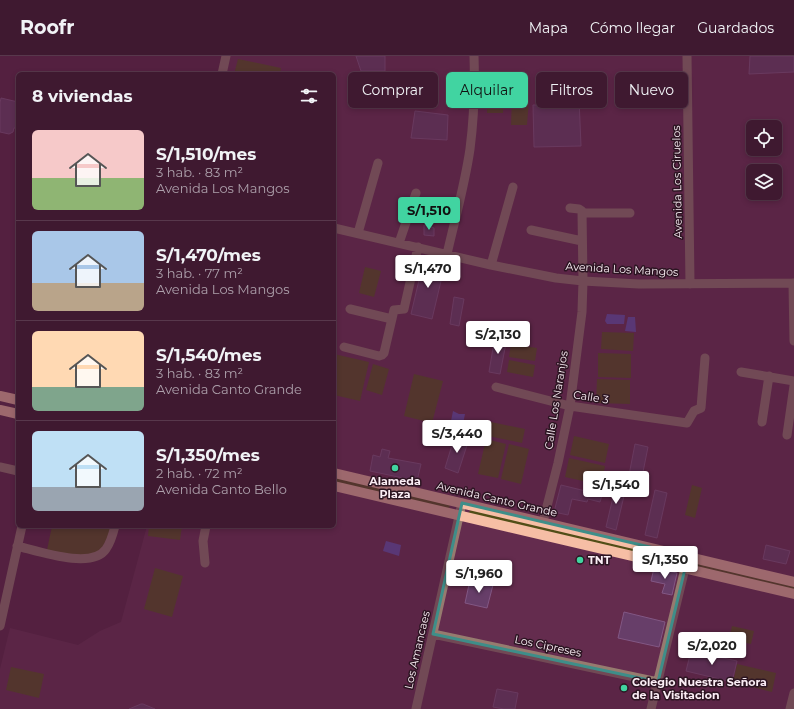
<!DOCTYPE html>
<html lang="es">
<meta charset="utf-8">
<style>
:root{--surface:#3f1930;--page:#4a263c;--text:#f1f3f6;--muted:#ada0ab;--line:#58384c;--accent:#41d4a1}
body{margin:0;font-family:Montserrat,sans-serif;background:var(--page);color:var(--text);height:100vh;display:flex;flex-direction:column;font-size:15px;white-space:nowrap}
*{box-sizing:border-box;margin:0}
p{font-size:13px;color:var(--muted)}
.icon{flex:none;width:22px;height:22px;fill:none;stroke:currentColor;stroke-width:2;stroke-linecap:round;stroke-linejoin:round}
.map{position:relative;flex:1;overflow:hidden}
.side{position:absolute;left:16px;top:16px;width:320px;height:456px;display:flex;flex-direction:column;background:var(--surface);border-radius:6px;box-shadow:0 2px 6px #0003,0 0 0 1px var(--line)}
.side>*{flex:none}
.hud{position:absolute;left:348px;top:16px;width:380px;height:36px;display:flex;gap:8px}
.fabs{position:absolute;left:746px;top:64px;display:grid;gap:8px}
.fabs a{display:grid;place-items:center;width:36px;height:36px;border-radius:6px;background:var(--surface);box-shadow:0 2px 6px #0003,0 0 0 1px var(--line);font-size:20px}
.price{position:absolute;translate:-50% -34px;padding:0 9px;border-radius:4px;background:#fff;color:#222;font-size:13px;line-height:26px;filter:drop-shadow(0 1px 2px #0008)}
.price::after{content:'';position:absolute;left:50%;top:24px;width:12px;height:9px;margin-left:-6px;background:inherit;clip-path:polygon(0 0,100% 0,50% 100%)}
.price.on{background:var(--accent);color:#111}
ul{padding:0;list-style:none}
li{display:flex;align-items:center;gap:12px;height:100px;padding:0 16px}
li+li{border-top:1px solid var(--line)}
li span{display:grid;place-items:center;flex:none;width:112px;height:80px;border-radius:6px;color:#555}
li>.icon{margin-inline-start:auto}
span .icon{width:48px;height:48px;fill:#fffc;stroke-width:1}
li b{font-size:17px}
h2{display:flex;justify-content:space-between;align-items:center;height:48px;padding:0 16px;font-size:17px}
.pill{padding:0 14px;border-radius:6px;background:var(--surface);box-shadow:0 2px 6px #0003,0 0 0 1px var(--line);font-size:14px;line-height:36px}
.pill.on{background:var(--accent);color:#111}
header{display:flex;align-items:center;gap:24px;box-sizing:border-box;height:56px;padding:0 20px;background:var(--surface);border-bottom:1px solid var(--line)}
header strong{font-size:19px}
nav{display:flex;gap:22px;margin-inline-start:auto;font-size:14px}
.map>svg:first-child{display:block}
.built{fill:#642c4e;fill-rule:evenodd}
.green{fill:#524e17}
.water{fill:#5f52b6}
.building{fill:#673e69;stroke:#825784}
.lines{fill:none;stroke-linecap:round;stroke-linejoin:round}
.minor{stroke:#967b6f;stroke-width:9}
.major{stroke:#f6bea5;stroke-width:10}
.marked{fill:none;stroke:#3e8e89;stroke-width:3;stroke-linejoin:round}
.poi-dot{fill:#41d4a1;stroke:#2c1522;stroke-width:1.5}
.labels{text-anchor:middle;stroke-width:3;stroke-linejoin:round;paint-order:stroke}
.street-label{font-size:11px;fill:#fbeef5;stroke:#2c1522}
.poi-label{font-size:11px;font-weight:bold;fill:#fbeef5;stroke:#2c1522;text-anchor:start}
</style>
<header>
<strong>Roofr</strong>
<nav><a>Mapa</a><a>Cómo llegar</a><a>Guardados</a></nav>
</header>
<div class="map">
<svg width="794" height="653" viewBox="0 0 794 653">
<rect width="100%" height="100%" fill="#542140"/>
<path class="built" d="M229 0H794V653H0V613L10 572 78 589 100 575 121 566 147 470H334V18H226ZM753 71H775V93H753ZM753 115H775V137H753Z"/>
<path class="green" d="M238 3 281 12 280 18H234Z
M488 30 505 31 503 57H487Z
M512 42 529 43 527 69H511Z
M365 211 381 215 374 241 359 237Z
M602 276 634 277 633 295 601 293Z
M511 288 537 292 535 305 509 301Z
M598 297 631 298V322L598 321Z
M334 298 369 306 360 345 334 339Z
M509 304 535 309 533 321 507 316Z
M373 308 389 313 382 339 366 334Z
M414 318 443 325 432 367 404 360Z
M597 323 630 324V348L596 347Z
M491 366 525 373 522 387 488 380Z
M574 380 609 388 605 407 570 399Z
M486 383 506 388 498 422 478 418Z
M509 388 529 393 521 428 501 423Z
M569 402 605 410 601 429 565 421Z
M334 421 450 449 449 453 334 428Z
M692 429 702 432 695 462 685 459Z
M471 454 679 503 678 506 675 507 470 459 469 456Z
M52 470H111L109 479 102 492 97 496 82 501 47 494Z
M149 470H182L180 484 148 480Z
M695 505 794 528V534L694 511 693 507Z
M155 512 183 520 172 561 144 553Z
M732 570 754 575 751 588 729 583Z
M737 608 776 617 772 636 733 626Z
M11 611 44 618 39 642 6 634Z"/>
<path class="water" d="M607 258 625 259 624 268H607L605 265Z
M628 261H635L636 276 625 275Z
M453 355 459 358H465L462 373 450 370Z
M386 485 401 489 399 500 383 495Z"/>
<path class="building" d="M356 0H385V15H361Z
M750 0H794V16L749 18Z
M1 42 18 46V67L17 72H14L13 76 9 78 0 76V47Z
M557 43H579L581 90 534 91 533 49H557Z
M415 55 448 59 447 84 411 82Z
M424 169 434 172V180L424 179Z
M424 203 445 208 432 263 411 258Z
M454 241 464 243 459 270 450 268Z
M495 280 507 282 500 318 489 316Z
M455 379 469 383 458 417 445 412Z
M635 388 648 391 642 421 629 419Z
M382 393 390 395 388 402 421 408 417 425 370 415 373 399 380 401Z
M617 424 627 427 616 474 606 471Z
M561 429 602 439 600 446 588 443 587 446 572 443 568 459 554 456Z
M655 434 667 437 657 482 645 479Z
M766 489 790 495 786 508 763 503Z
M654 512 677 517 672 539 662 537 665 528 651 525Z
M470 524 493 529 487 552 465 547Z
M624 556 665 566 659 591 618 582Z
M691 595 737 605 732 626 686 615Z
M497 633 518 637 515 653H504L493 651Z
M141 648H143L155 653H129Z"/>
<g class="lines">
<path class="minor" d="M687 0 690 228
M222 18 226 0
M582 157H630
M334 172 491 209 556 222 583 225 639 228 794 227
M531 174 582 185
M358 177 378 107
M399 187 416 137
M447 198C455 163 465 128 470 93 474 62 475 31 474 0
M491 209 513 131
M793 227 794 285
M350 253 392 263
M344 291 379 300 382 299 384 297 394 254 404 253 418 191
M741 316 794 325
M496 331 570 350 687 367 694 355 701 352 705 302
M762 366 769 320
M787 379 794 330
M0 411 18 415
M543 466 558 407 570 350 582 256 583 225 582 155 579 153 570 152
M17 490C38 495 92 514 106 493 111 486 113 478 115 470
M205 507 203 485 206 470
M0 570 22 470
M433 578 658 626
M416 653 462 447
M651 653 688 500
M790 653 794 637"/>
<path class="major" d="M0 340 18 344
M0 354 18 358
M334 417 794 526
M334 430 794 538"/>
</g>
<path d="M0 0H794V653H0ZM462 447 688 500 658 626 433 578Z" fill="#542140" fill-opacity=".55" fill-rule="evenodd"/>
<path class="marked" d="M462 447 688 500 658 626 433 578Z"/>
<g class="poi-dot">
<circle cx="395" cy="412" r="4"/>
<circle cx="580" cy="504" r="4"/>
<circle cx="624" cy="632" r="4"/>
</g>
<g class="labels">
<g class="street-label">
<text transform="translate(677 126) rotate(-91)" y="4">Avenida Los Ciruelos</text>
<text transform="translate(622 213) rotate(3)" y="4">Avenida Los Mangos</text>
<text transform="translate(591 341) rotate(9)" y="4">Calle 3</text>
<text transform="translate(556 344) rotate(-81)" y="4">Calle Los Naranjos</text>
<text transform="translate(497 443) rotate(13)" y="4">Avenida Canto Grande</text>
<text transform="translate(548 590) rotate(12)" y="4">Los Cipreses</text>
<text transform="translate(417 594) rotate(-77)" y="4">Los Amancaes</text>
</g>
<g class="poi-label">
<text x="395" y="429" text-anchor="middle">Alameda<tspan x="395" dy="13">Plaza</tspan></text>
<text x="588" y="508">TNT</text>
<text x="632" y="630">Colegio Nuestra Señora<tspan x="632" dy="13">de la Visitacion</tspan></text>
</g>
</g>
</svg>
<div class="fabs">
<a><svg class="icon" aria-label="locate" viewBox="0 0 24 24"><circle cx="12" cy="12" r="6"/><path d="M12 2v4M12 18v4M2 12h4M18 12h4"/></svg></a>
<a><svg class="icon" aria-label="layers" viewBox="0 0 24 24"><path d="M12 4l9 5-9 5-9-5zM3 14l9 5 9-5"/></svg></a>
</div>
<b class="price on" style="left:429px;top:175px">S/1,510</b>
<b class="price" style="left:428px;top:233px">S/1,470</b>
<b class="price" style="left:498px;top:299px">S/2,130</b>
<b class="price" style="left:457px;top:398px">S/3,440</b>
<b class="price" style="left:616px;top:449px">S/1,540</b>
<b class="price" style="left:665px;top:524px">S/1,350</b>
<b class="price" style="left:479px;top:538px">S/1,960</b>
<b class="price" style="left:712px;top:610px">S/2,020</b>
<div class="hud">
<a class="pill">Comprar</a>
<a class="pill on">Alquilar</a>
<a class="pill">Filtros</a>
<a class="pill">Nuevo</a>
</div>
<section class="side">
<h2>8 viviendas<svg class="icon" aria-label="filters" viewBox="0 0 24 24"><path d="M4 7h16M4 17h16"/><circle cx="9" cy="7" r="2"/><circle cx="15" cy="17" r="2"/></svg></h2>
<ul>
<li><span style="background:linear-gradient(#f6c9c9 60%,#8fb573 0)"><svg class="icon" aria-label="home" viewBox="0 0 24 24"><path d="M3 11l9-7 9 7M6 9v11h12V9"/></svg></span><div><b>S/1,510/mes</b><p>3 hab. · 83 m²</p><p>Avenida Los Mangos</p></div></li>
<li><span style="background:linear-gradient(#a9c7e8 65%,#b9a48a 0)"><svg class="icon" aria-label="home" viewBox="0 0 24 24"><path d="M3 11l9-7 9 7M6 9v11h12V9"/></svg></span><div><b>S/1,470/mes</b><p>3 hab. · 77 m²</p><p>Avenida Los Mangos</p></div></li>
<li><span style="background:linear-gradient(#ffd9b3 70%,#7fa58c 0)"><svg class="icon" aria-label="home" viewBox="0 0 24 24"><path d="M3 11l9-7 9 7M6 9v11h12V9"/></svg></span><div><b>S/1,540/mes</b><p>3 hab. · 83 m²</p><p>Avenida Canto Grande</p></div></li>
<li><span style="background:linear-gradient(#bfe0f5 70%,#9aa5b1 0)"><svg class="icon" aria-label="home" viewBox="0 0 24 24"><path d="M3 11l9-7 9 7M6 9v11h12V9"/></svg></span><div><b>S/1,350/mes</b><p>2 hab. · 72 m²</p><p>Avenida Canto Bello</p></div></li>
</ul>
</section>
</div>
